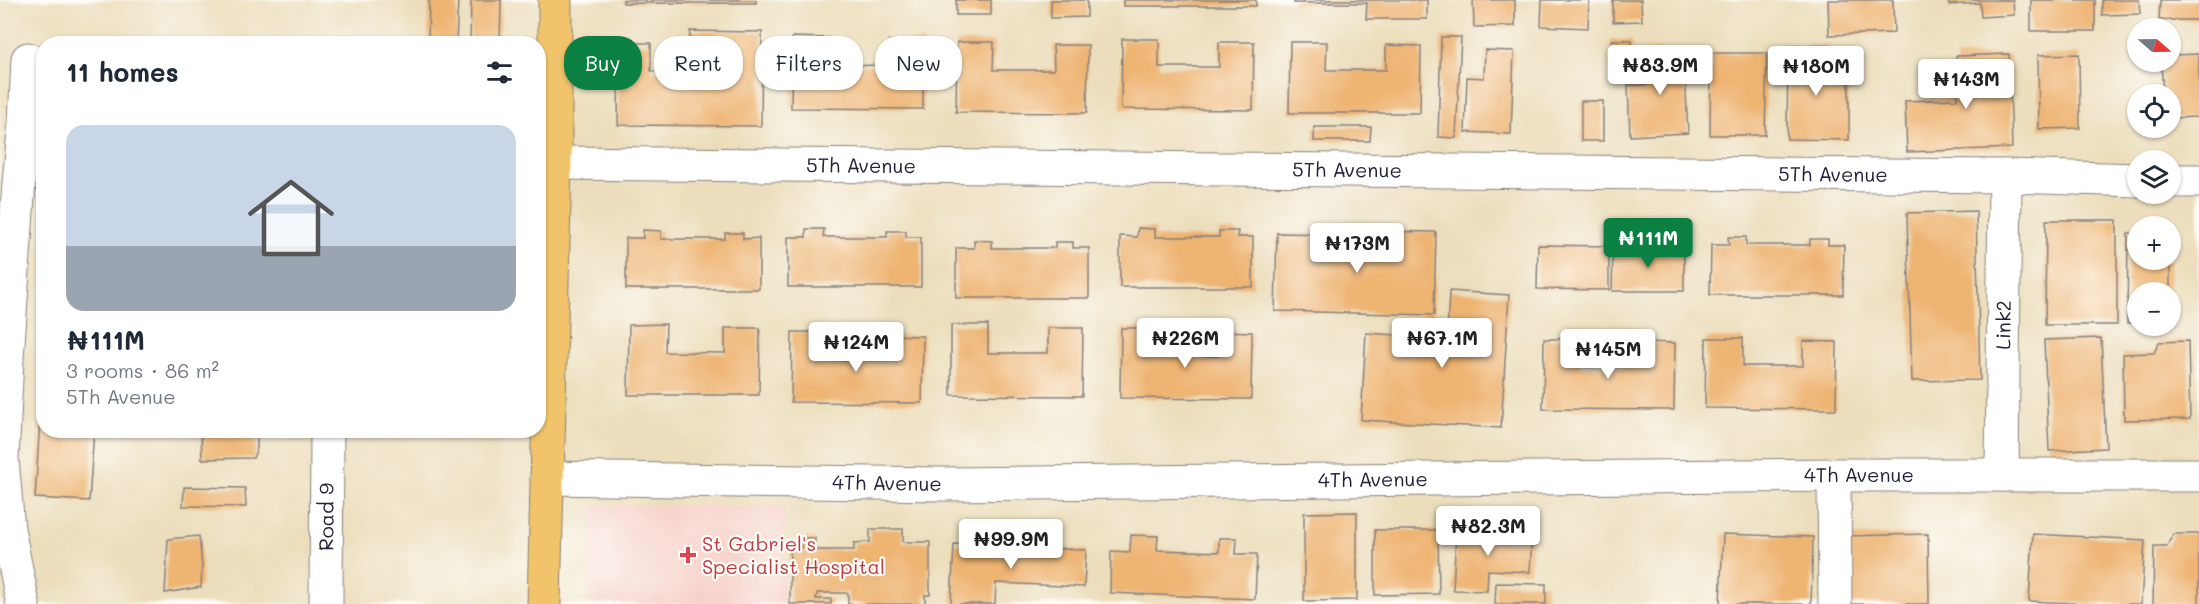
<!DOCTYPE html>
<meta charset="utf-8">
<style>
:root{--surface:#fff;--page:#f6f6f7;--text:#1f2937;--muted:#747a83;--accent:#0b8043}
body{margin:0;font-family:Mali,sans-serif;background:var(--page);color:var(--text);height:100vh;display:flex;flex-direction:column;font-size:22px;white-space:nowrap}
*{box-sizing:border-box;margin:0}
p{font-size:20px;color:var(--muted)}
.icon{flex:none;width:33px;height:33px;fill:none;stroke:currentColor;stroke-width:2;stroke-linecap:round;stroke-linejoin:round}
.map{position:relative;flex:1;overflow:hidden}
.panel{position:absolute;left:36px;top:36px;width:510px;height:402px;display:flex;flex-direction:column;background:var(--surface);border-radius:24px;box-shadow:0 2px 4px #0004}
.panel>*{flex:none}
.hud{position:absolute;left:564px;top:36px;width:570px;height:54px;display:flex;gap:12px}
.needle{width:39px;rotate:110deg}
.fabs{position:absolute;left:2127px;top:18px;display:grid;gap:12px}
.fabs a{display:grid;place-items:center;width:54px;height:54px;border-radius:50%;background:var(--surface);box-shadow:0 2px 4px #0004;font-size:30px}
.price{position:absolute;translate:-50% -51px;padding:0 14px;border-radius:6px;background:#fff;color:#222;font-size:20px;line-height:39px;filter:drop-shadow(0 2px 3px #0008)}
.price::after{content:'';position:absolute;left:50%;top:36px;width:18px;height:14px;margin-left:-9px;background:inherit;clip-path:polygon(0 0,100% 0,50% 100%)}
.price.on{background:var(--accent);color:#fff}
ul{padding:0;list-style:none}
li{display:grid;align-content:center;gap:12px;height:318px;padding:0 30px}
li span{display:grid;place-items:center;height:186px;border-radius:18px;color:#555}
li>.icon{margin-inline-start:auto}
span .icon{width:108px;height:108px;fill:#fffc;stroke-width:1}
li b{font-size:26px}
h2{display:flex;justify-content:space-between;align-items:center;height:72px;padding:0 30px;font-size:26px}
.tag{padding:0 21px;border-radius:24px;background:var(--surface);box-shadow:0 2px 4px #0004;font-size:21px;line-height:54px}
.tag.on{background:var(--accent);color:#fff}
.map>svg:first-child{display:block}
.built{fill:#f7d0c9}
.building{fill:#eeb472}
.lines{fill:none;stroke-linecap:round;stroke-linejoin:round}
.minor-casing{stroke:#87807c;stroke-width:35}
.major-casing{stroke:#87807c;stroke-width:35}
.minor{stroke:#fff;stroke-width:33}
.major{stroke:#f1c36a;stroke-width:33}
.health-dot{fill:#e0444e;stroke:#fdfcf7;stroke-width:2}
.labels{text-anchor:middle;stroke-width:4.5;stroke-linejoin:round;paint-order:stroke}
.street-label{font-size:20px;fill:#22223b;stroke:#fdfcf7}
.health-label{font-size:20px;fill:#be3a42;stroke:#fdfcf7;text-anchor:start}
</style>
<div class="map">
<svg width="2199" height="604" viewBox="0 0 2199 604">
<rect width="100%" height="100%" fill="#fdfcf7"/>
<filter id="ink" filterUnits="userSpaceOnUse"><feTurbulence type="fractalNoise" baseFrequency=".0167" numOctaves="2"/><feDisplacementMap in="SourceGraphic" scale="12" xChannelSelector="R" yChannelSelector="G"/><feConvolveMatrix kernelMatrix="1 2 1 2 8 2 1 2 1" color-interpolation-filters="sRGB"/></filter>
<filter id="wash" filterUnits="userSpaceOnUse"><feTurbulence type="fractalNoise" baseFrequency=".008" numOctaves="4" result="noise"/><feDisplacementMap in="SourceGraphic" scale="24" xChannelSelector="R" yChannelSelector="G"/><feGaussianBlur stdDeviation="1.35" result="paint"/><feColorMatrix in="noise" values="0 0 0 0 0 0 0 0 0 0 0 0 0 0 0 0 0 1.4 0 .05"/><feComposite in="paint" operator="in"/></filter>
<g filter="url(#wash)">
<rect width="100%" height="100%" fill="#ecdebc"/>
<path class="built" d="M592 505 785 506 784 604H590Z"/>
<g id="blocks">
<path class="building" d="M429 0H458L456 44H428Z
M471 0H501L500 44H470Z
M623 0H756V3H623Z
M956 0H991V15H956Z
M1051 0H1087V17L1051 18Z
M1123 0H1256V6H1123Z
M1294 0H1427V19H1366L1367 3H1294Z
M1473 0H1515V26L1474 27Z
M1542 0H1589L1588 28 1541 26Z
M1613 0H1641L1642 21 1613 22Z
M1828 0H1893L1894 33 1829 35Z
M1948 0H2013L2014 15 1981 17 1980 3 1949 5Z
M2031 0H2095V31H2031Z
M2102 0H2139L2140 14 2102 15Z
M2160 0H2199V20H2159Z
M690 31 762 32 761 126 618 125 619 43H651V71L689 72Z
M792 37 829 38V66L889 65V41H923V109L791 108Z
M1441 37H1461L1456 138 1438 137Z
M1122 39H1159V67H1219V42H1254L1253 110 1121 109Z
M1611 40H1632L1633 81H1611Z
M957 42H994L993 70H1054L1053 45H1088L1087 113 956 112Z
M1290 42H1327L1326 70H1386V45L1421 46 1420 113H1289Z
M1788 46H1828L1829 77H1849V140L1787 139Z
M1684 49 1688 133 1630 136 1628 85H1648L1647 50Z
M1485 50 1514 51 1511 134 1465 132 1467 77 1484 78Z
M1711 53H1767L1765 135H1710Z
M2009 54 2012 148 1907 152 1905 101 1957 99 1956 56Z
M2079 54 2080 128 2039 129 2038 55Z
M2199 54V117L2170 118V94H2163L2161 62H2170V55Z
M1581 101H1603V141H1581Z
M1314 127H1371L1370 141H1314Z
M1976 211 1980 380 1912 381 1907 213Z
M2046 220H2117V325H2045Z
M1138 228 1155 229V237H1219V231H1238L1237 237H1253V287H1120V236L1137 237Z
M806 229H824L823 237H887V231H906V237H921V287H788V237H806Z
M643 230 661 231V239H725V233H743V239L759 238V289H626V238H643Z
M1354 231 1436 232 1434 315 1275 311 1277 233 1334 234V255L1353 256Z
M2128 233H2138V260H2170V292H2138V323H2127Z
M1728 237H1746V245H1810V239H1828V245H1844L1843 295H1710L1711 245H1729Z
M974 240 992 241V248H1055V242H1073V248H1089V298H956V248H974Z
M1538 245 1609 246V290L1537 289Z
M1613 246 1684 247V291H1612Z
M1449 291 1509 295 1501 428 1361 420 1366 333 1447 338Z
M666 324 665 352 725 353V328H760L759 395H628L629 325Z
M951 325H988V353H1048V328H1083L1082 396 951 395Z
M1121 328H1158L1157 356H1218L1217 331 1252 332 1251 399 1120 398Z
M792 332H829V360H889L888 335 923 336 922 403 791 402Z
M1706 338H1743V366H1803V341L1837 342 1836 409 1705 408Z
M2101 338 2106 448 2049 451 2044 340Z
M1544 339H1580V367H1640L1641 342 1675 343 1674 410 1543 409Z
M2188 341 2190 419 2124 420 2123 354 2154 353 2159 342Z
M40 420H44V430H94L89 501 35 498Z
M201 430H257V448L253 458 202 459Z
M184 487 245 488 246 507 183 506Z
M1357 512V600L1304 601V513Z
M870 529H903V542H930V595H925V604H848V593H817L816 599H831V604H790V548H801V538H815L814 550H854V543L870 542Z
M1375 530H1438L1439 594 1375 595Z
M1456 530 1532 534 1530 572 1488 570 1487 591 1453 590Z
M1723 534 1813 537 1811 604H1720Z
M1928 534 1929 604H1847L1846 536Z
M2033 534 2145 540 2141 604H2091L2029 601Z
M2173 534H2199V604H2153L2154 546H2167Z
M1131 535 1158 536 1157 550 1219 552V538H1237L1236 554H1257L1255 599 1110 593 1111 551 1130 552Z
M199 536 202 566 201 587 165 593 168 539Z
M954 544 1086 550 1084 587 996 583 995 604H951Z
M1496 583 1546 584V604H1495Z"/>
</g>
</g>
<g filter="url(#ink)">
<use href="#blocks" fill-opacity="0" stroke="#87807c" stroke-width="1.5"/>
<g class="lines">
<defs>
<g id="minor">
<path id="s1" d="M555 163 2005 176 2138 180"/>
<path d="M2170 181H2199"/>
<path d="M1834 475 1835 604"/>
<path id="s2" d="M2002 475 2005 176"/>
<path id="s3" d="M547 478 941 484 1834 475H2199"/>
<path d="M23 604 8 529 2 459 7 359 19 182 25 123 28 59"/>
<path id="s4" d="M326 604 327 430"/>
</g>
<path id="major" d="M544 604 555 163V0"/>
</defs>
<use href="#minor" class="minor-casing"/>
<use href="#major" class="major-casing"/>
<use href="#minor" class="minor"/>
<use href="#major" class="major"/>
</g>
</g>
<path class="health-dot" d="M685 546h6v6h6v6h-6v6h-6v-6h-6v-6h6z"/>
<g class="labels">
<g class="street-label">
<text dy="7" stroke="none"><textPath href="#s1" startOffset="306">5Th Avenue</textPath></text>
<text dy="7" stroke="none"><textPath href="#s1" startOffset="792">5Th Avenue</textPath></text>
<text dy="7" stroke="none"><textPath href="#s1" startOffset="1278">5Th Avenue</textPath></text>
<text dy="7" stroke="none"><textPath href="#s2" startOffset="150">Link2</textPath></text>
<text dy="7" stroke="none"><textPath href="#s3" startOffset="1312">4Th Avenue</textPath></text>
<text dy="7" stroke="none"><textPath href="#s3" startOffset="826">4Th Avenue</textPath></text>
<text dy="7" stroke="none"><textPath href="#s3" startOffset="340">4Th Avenue</textPath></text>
<text dy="7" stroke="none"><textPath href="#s4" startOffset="87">Road 9</textPath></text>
</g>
<g class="health-label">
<text x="702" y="551">St Gabriel's<tspan x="702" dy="23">Specialist Hospital</tspan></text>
</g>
</g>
</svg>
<div class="fabs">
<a><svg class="needle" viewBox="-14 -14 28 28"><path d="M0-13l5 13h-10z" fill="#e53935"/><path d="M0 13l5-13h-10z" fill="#747a83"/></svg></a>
<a><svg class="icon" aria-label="locate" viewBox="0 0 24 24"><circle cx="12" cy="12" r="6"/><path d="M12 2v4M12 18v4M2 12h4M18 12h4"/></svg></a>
<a><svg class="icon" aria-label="layers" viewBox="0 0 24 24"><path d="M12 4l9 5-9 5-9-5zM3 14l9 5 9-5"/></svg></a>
<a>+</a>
<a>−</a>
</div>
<b class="price" style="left:1660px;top:96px">₦83.9M</b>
<b class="price" style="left:1816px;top:97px">₦180M</b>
<b class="price" style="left:1966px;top:110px">₦143M</b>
<b class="price on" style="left:1648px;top:269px">₦111M</b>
<b class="price" style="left:1357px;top:274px">₦173M</b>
<b class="price" style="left:1185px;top:369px">₦226M</b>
<b class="price" style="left:1442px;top:369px">₦67.1M</b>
<b class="price" style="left:856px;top:373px">₦124M</b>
<b class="price" style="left:1608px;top:380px">₦145M</b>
<b class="price" style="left:1488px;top:557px">₦82.3M</b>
<b class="price" style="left:1011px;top:570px">₦99.9M</b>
<div class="hud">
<a class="tag on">Buy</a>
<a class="tag">Rent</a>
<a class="tag">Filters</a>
<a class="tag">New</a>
</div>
<section class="panel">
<h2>11 homes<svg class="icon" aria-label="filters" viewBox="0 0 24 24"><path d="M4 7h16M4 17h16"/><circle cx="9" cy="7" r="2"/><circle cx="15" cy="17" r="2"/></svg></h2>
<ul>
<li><span style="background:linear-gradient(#c9d6e8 65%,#9aa5b1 0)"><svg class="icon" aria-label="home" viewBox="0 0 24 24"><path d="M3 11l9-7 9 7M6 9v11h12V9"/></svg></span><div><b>₦111M</b><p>3 rooms · 86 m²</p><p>5Th Avenue</p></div></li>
</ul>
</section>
</div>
